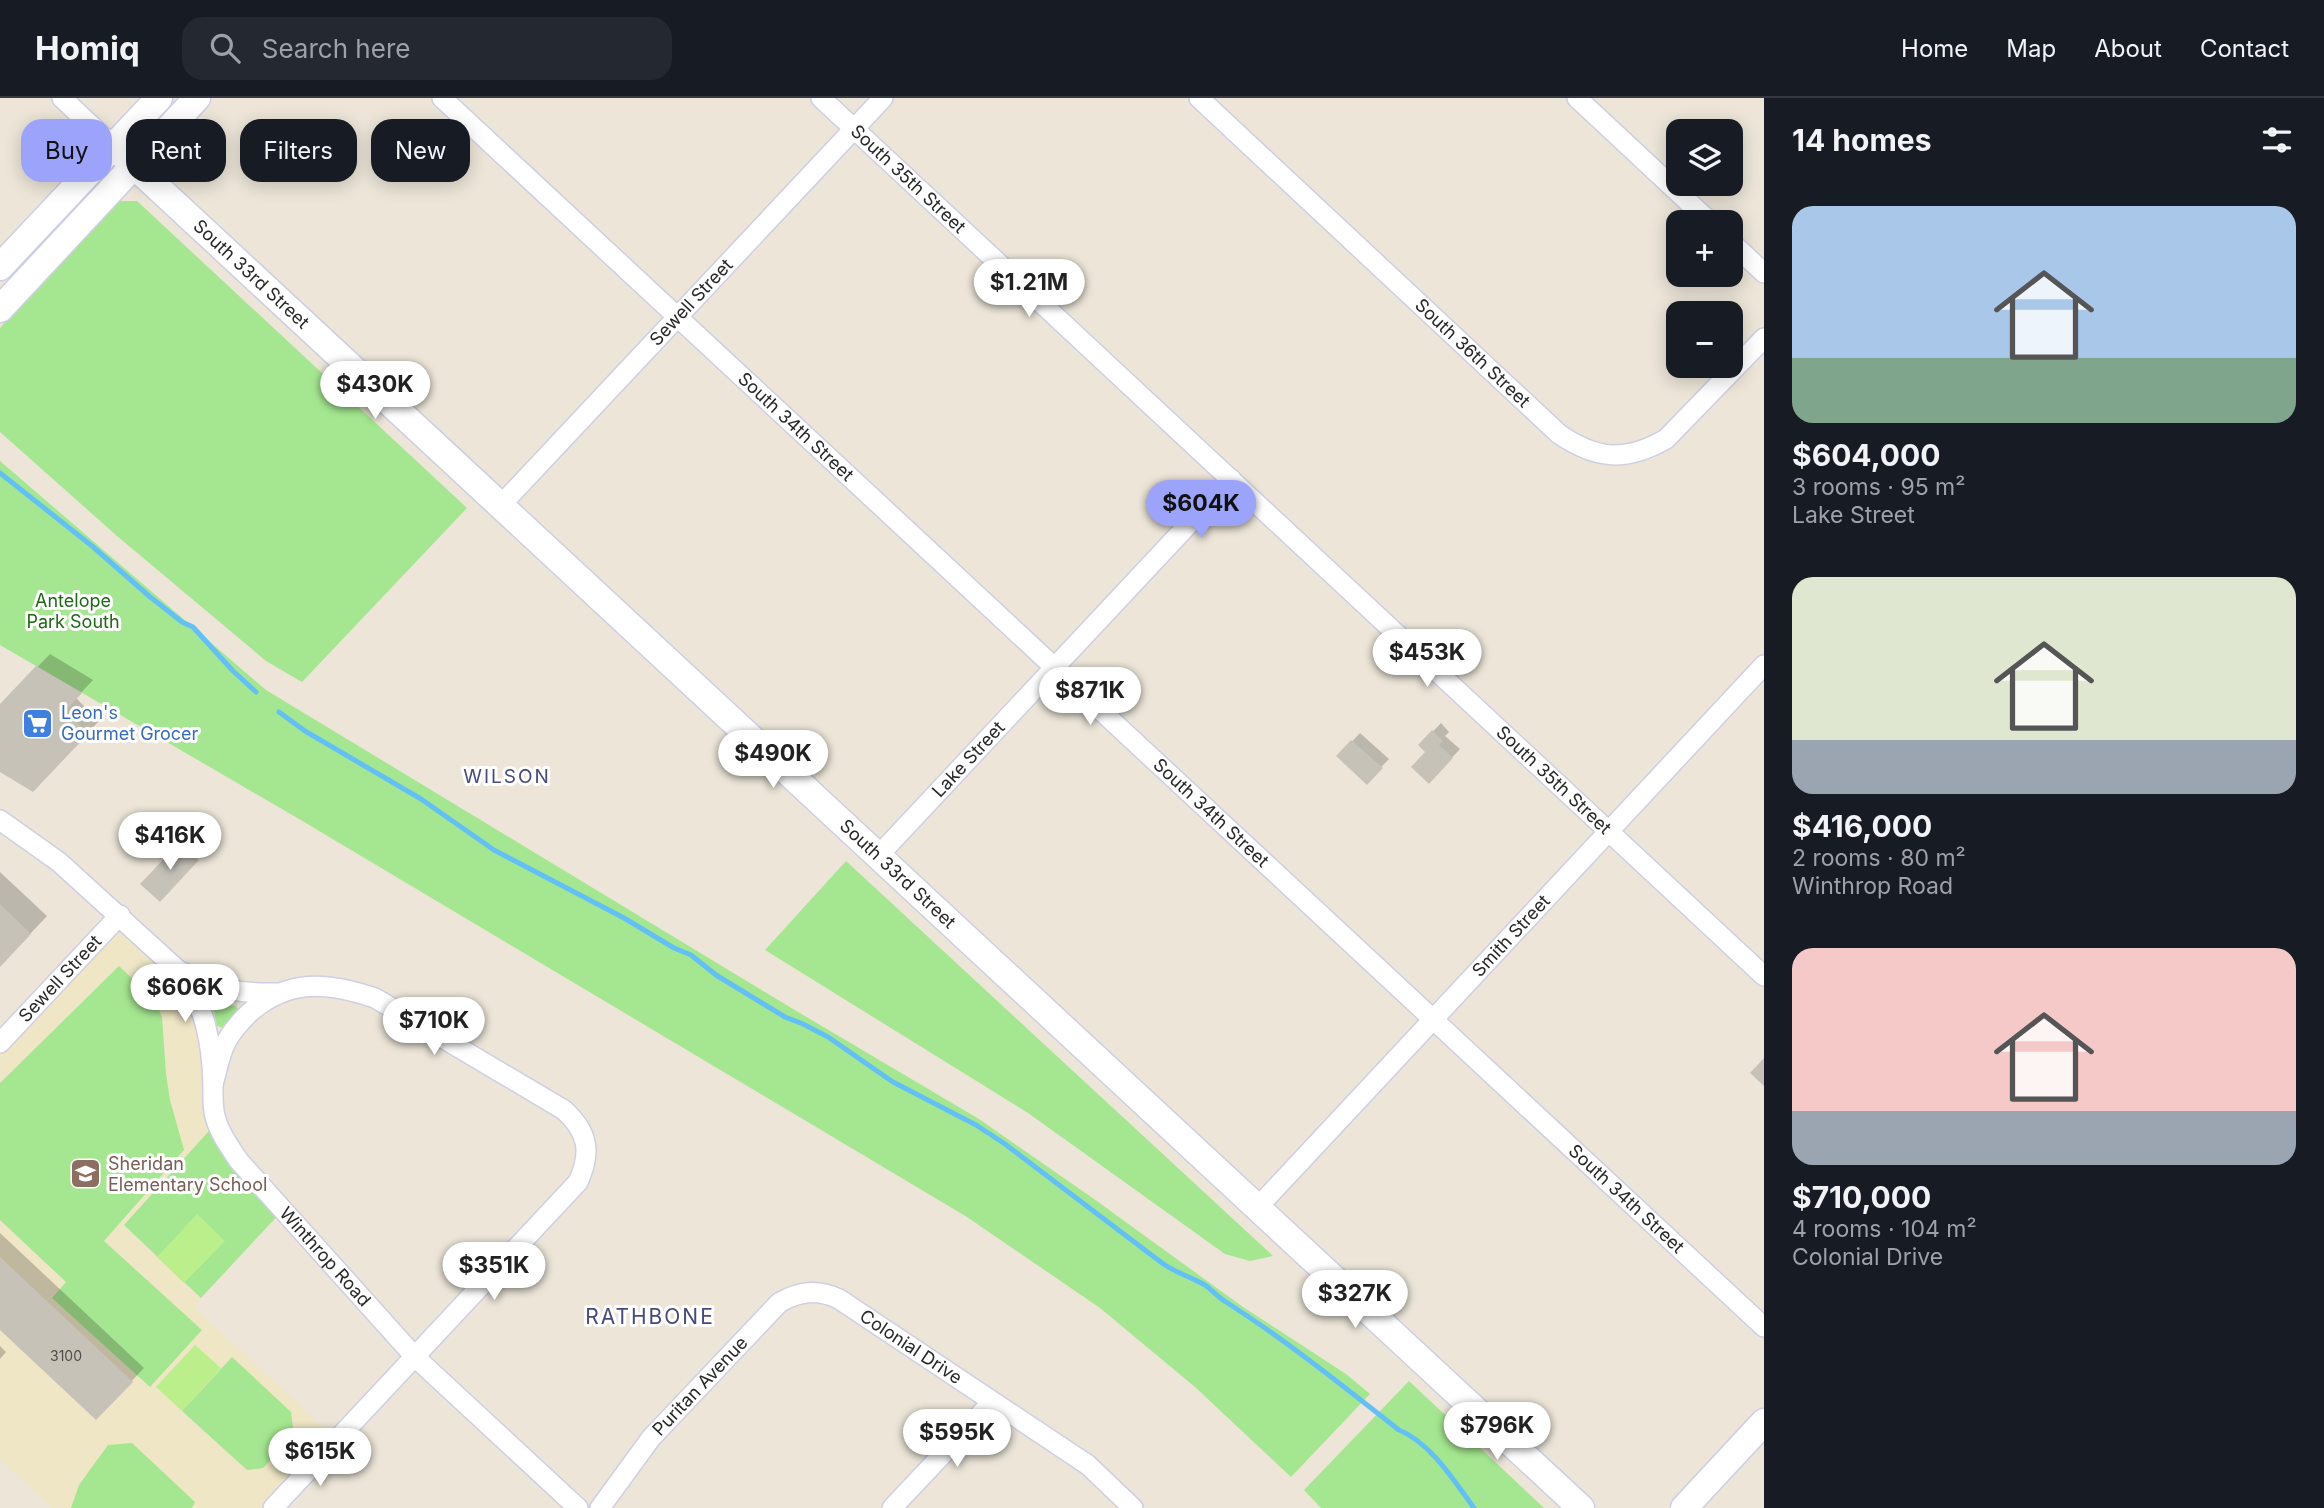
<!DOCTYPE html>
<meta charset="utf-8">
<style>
:root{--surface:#171b24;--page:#242831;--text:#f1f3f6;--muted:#9ea1a6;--line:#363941;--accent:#9ba4fa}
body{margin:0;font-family:Inter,sans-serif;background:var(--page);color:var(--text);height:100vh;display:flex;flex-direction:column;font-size:26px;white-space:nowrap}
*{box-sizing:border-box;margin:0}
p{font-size:23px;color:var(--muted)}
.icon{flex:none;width:38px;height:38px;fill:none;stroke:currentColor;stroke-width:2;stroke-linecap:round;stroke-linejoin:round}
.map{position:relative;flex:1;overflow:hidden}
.side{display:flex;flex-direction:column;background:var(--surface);width:560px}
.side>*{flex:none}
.banner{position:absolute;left:21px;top:21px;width:665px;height:63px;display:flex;gap:14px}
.tools{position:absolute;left:1666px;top:21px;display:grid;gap:14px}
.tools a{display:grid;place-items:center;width:77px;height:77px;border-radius:14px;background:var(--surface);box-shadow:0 4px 18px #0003;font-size:35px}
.price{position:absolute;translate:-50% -60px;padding:0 16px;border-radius:24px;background:#fff;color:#222;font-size:23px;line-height:46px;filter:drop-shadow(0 2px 4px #0008)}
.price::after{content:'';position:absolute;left:50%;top:42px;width:21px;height:16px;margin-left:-10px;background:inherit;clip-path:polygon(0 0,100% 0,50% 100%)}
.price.selected{background:var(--accent);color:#111}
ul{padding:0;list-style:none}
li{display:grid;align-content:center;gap:14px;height:371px;padding:0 28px}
li span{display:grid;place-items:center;height:217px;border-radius:21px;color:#555}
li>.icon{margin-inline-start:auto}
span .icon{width:126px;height:126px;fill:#fffc;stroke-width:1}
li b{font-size:30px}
h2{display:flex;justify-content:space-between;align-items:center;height:84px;padding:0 28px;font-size:30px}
.chip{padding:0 24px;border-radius:21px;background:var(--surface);box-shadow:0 4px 18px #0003;font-size:24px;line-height:63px}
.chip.selected{background:var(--accent);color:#111}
header{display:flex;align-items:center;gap:42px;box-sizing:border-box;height:98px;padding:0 35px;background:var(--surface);border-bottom:2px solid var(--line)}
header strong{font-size:33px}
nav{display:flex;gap:38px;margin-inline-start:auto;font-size:24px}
.search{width:490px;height:63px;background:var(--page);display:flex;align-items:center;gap:18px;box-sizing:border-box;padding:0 24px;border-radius:21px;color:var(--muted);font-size:26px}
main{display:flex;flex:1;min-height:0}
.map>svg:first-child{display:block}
.education{fill:#efe6c6}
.green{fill:#a5e790}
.pitch{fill:#bbef8b}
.shadow{fill:#0003}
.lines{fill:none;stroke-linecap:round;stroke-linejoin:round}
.stream{stroke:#63c0f7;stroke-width:5}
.building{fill:#c7c2b8}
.minor-casing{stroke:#cecfe3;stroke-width:22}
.secondary-casing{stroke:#cecfe3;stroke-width:29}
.minor{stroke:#fff;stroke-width:19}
.secondary{stroke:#fff;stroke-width:26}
.labels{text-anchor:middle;stroke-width:6;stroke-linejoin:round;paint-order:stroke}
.number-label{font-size:14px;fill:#504e4c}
.street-label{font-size:18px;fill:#282828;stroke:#fff}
.park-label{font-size:18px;fill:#1d6914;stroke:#fff}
.shop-label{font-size:18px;fill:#366cbe;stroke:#fff;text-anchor:start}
.education-label{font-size:18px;fill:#785e54;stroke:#fff;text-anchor:start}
.neighbourhood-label{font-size:19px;letter-spacing:2px;fill:#464a7c;stroke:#fff}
.quarter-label{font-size:21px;letter-spacing:2px;fill:#464a7c;stroke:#fff}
</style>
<header>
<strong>Homiq</strong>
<div class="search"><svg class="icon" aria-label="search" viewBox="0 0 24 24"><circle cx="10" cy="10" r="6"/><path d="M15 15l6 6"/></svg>Search here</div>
<nav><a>Home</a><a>Map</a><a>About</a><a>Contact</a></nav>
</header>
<main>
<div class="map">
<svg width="1764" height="1410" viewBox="0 0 1764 1410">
<rect width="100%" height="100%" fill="#ece5d8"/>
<path class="education" d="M120 817 192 889 217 1024 124 1127 201 1200 194 1209 337 1342 273 1410H52L0 1362V945Z"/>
<path class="green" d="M118 103H137L467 410 302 584 266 563 117 438 0 334V230Z
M0 363 266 592 788 908 979 1021 1094 1101 1243 1209 1346 1276 1370 1296 1291 1379 1195 1289 1100 1210 967 1119 294 718 0 547Z
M846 763 1273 1158 1250 1163 1225 1156 1028 1015 765 852Z
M119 868 155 902 162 919 166 976 170 1002 184 1052 104 1143 202 1232 150 1289 52 1200 66 1184 0 1122V985Z
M217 905 236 908 238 911 223 930 217 928 213 909Z
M217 1024 283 1112 201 1200 124 1127Z
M232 1259 291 1314 294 1338 263 1370 247 1372 182 1313Z
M1409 1283 1544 1410H1321L1304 1392Z
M132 1345 195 1404 192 1410H71L79 1387 108 1347Z"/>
<path class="pitch" d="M197 1116 225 1143 184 1185 157 1159Z
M195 1247 221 1270 182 1313 156 1289Z"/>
<path class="shadow" d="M50 556 93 582 76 600 99 623 46 679 0 672V608Z
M1441 625 1449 634 1445 638 1460 651 1437 676 1428 654 1420 647Z
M1360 635 1389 661 1367 684 1338 658Z
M185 742 201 757 160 801 143 786Z
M0 774 47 818 0 868Z
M0 1135 144 1270 108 1308 0 1229Z
M0 1248 6 1254 0 1261Z"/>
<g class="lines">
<path class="stream" d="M0 375 92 448 149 498 182 524 193 529 233 573 256 594
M279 614 305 633 421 701 494 752 624 820 674 850 691 857 716 877 785 919 803 926 828 939 893 984 976 1027 1005 1046 1162 1165C1176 1175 1191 1179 1205 1187 1212 1192 1218 1199 1226 1204 1287 1243 1342 1287 1399 1332 1430 1344 1455 1384 1474 1410"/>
</g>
<path class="building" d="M36 568 82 595 65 613 88 636 33 694 0 674V606Z
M1432 632 1443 643 1439 647 1453 660 1429 686 1411 669 1425 654 1418 647Z
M1351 642 1383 670 1367 687 1336 658Z
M180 744 199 762 160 804 140 786Z
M0 806 31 836 0 869Z
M1764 960V988L1750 975Z
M0 1159 133 1284 96 1322 0 1232Z"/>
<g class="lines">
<defs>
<g id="minor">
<path d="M62 0 114 49"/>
<path id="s1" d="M442 0 1764 1229"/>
<path id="s2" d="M821 0 1764 878"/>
<path id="s3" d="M1199 0 1559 336C1597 362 1626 364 1666 341L1764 240"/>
<path d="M1577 0 1710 124"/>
<path d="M1731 144 1764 175"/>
<path id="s4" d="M501 407 883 0"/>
<path id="s5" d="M0 722 59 764 180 874C205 906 212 946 213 987 213 1000 212 1012 217 1025 222 1039 231 1051 239 1063L415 1259 578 1410"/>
<path id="s6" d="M879 757 1231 381"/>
<path d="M182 874C213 891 242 896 277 895"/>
<path id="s7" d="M0 945 120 817"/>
<path d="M213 987C216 975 219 962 223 951 228 937 238 926 248 916 288 880 327 884 375 900L564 1012C588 1034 592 1054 578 1084L273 1410"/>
<path id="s8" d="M1258 1109 1764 567"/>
<path id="s9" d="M600 1410 651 1340 779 1205C799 1193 817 1191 839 1201L1088 1367 1133 1410"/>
<path d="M892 1410 992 1304"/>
</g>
<g id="secondary">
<path id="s10" d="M114 49 1581 1410"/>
<path d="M0 169 159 0"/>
<path d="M0 211 197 0"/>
<path d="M1684 1410 1764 1324"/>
</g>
</defs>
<use href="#minor" class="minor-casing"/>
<use href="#secondary" class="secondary-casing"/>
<use href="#minor" class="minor"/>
<use href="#secondary" class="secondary"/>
</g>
<defs>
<symbol id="supermarket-square" viewBox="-11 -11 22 22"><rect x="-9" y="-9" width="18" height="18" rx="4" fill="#3f7fe0" stroke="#fff"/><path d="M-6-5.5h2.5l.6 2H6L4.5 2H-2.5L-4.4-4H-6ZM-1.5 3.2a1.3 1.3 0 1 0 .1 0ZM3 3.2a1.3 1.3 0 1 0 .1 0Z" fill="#fff"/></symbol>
<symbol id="school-square" viewBox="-11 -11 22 22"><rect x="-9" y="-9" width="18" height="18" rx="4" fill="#8d6e63" stroke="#fff"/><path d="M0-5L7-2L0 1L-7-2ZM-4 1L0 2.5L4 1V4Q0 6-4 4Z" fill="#fff"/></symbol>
</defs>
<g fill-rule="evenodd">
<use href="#supermarket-square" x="20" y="608" width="35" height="35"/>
<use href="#school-square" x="68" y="1058" width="35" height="35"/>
</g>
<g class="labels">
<g class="number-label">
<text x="66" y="1263">3100</text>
</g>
<g class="street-label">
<text dy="6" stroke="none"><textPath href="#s2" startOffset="119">South 35th Street</textPath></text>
<text dy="6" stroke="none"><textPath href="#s10" startOffset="187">South 33rd Street</textPath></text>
<text dy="6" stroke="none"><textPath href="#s4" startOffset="278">Sewell Street</textPath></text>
<text dy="6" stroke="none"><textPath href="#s3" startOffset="374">South 36th Street</textPath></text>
<text dy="6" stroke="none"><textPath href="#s1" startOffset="483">South 34th Street</textPath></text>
<text dy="6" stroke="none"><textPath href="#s6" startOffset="131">Lake Street</textPath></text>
<text dy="6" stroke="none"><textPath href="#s2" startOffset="1001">South 35th Street</textPath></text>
<text dy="6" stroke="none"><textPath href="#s1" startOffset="1050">South 34th Street</textPath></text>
<text dy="6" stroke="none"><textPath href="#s10" startOffset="1069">South 33rd Street</textPath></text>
<text dy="6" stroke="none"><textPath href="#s8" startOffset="371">Smith Street</textPath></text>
<text dy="6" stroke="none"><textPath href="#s7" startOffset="88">Sewell Street</textPath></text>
<text dy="6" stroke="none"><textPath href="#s1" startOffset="1617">South 34th Street</textPath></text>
<text dy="6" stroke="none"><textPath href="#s5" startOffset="567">Winthrop Road</textPath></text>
<text dy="6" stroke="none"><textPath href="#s9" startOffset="422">Colonial Drive</textPath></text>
<text dy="6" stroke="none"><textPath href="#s9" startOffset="158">Puritan Avenue</textPath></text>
</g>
<g class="park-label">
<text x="73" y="509">Antelope<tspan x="73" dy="21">Park South</tspan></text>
</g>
<g class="shop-label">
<text x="61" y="621">Leon's<tspan x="61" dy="21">Gourmet Grocer</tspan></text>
</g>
<g class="education-label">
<text x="108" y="1072">Sheridan<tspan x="108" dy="21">Elementary School</tspan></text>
</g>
<g class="neighbourhood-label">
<text x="507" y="685">WILSON</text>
</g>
<g class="quarter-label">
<text x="650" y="1226">RATHBONE</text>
</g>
</g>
</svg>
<div class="tools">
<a><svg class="icon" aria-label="layers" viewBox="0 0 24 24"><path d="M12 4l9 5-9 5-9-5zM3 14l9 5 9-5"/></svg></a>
<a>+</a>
<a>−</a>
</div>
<b class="price" style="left:1029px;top:221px">$1.21M</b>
<b class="price" style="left:375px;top:323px">$430K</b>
<b class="price selected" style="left:1201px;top:442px">$604K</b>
<b class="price" style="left:1427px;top:591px">$453K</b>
<b class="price" style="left:1090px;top:629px">$871K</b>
<b class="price" style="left:773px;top:692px">$490K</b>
<b class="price" style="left:170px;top:774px">$416K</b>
<b class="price" style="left:185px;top:926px">$606K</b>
<b class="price" style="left:434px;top:959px">$710K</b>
<b class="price" style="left:494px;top:1204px">$351K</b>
<b class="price" style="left:1355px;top:1232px">$327K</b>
<b class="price" style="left:1497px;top:1364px">$796K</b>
<b class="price" style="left:957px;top:1371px">$595K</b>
<b class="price" style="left:320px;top:1390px">$615K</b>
<div class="banner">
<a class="chip selected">Buy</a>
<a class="chip">Rent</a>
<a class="chip">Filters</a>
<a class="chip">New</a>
</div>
</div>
<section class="side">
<h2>14 homes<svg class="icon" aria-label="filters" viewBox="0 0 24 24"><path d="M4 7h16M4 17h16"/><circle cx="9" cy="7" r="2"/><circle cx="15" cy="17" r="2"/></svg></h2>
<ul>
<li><span style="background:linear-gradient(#a9c7e8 70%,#7fa58c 0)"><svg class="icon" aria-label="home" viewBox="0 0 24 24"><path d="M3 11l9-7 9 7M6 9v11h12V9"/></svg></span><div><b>$604,000</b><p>3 rooms · 95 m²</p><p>Lake Street</p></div></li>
<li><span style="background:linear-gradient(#dfe7d0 75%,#9aa5b1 0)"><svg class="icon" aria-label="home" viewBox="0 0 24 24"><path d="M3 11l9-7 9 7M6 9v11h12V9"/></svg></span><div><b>$416,000</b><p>2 rooms · 80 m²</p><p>Winthrop Road</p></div></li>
<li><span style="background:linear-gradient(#f6c9c9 75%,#9aa5b1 0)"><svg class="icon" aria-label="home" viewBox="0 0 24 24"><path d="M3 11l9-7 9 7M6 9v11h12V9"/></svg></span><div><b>$710,000</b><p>4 rooms · 104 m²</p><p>Colonial Drive</p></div></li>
</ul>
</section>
</main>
